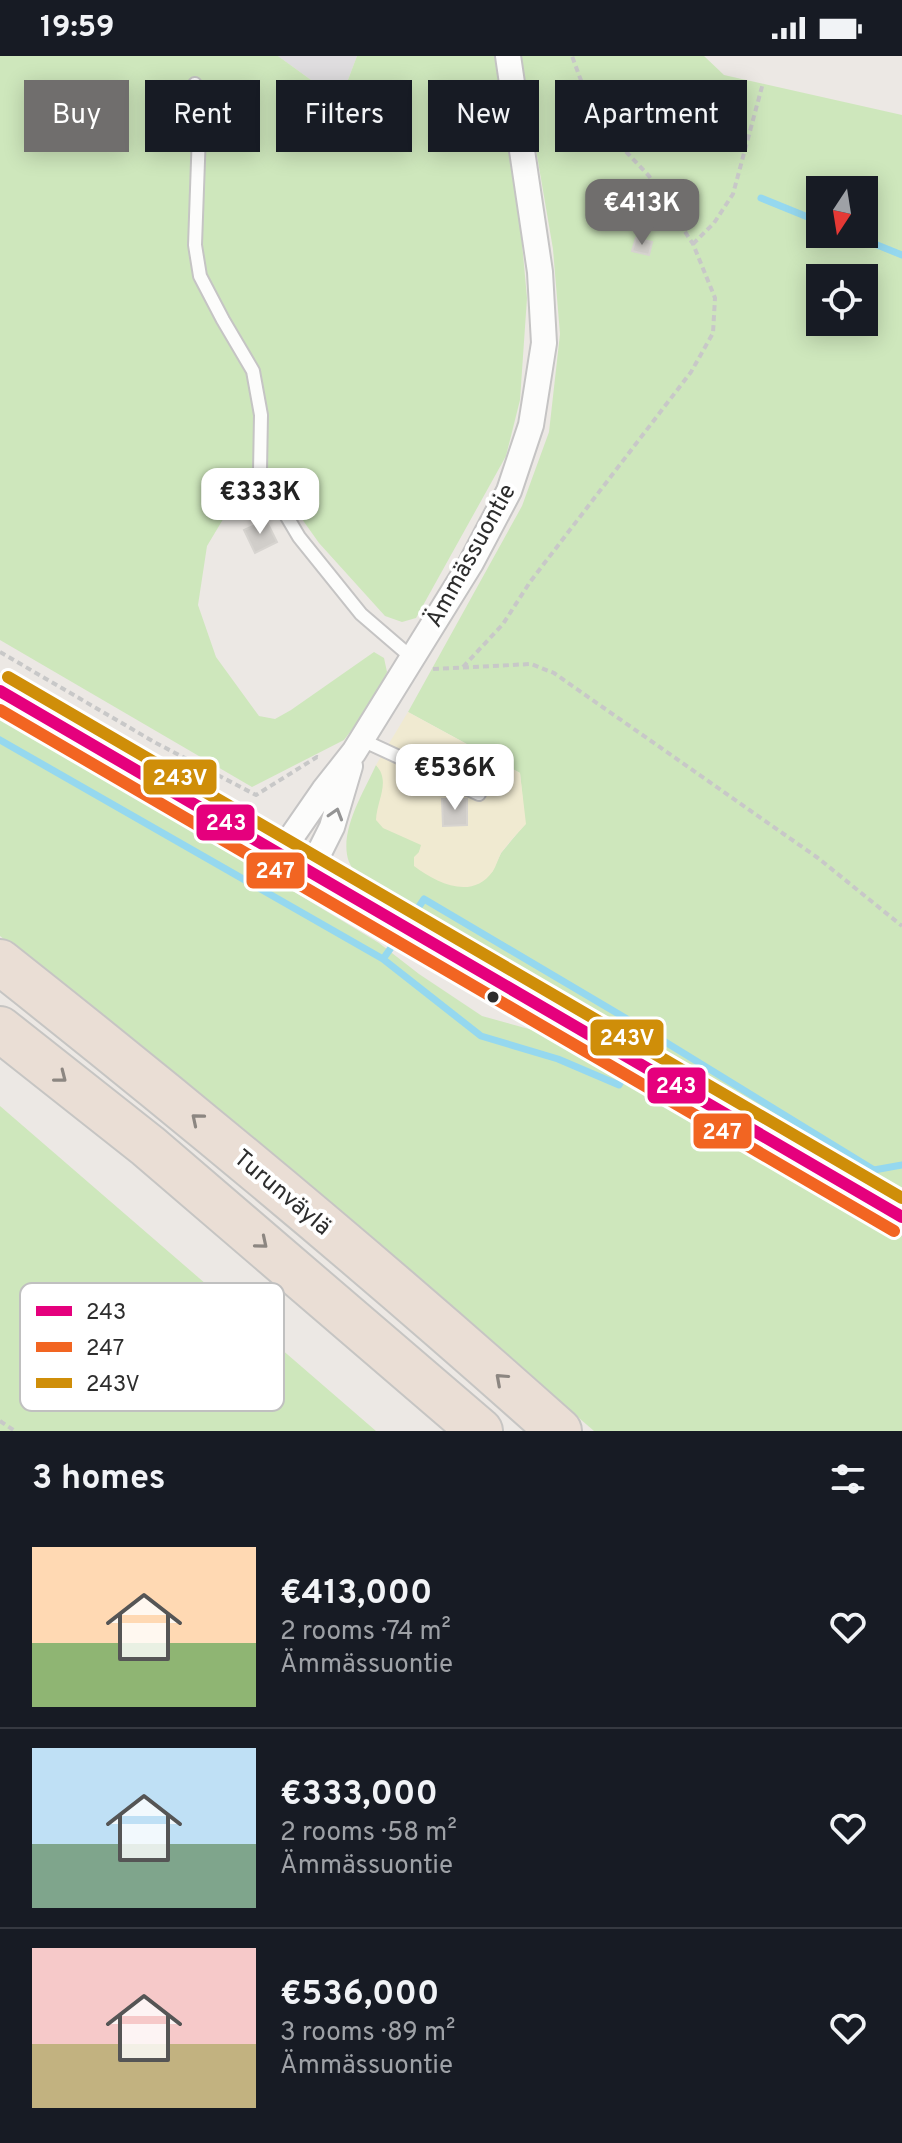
<!DOCTYPE html>
<meta charset="utf-8">
<style>
:root{--surface:#171b24;--page:#242831;--text:#f1f3f6;--muted:#9ea1a6;--line:#363941;--accent:#706e6d}
body{margin:0;font-family:Overpass,sans-serif;background:var(--page);color:var(--text);height:100vh;display:flex;flex-direction:column;font-size:30px;white-space:nowrap}
*{box-sizing:border-box;margin:0}
p{font-size:26px;color:var(--muted)}
.icon{flex:none;width:44px;height:44px;fill:none;stroke:currentColor;stroke-width:2;stroke-linecap:round;stroke-linejoin:round}
.map{position:relative;height:1375px;overflow:hidden}
.drawer{display:flex;flex-direction:column;background:var(--surface);flex:1}
.drawer>*{flex:none}
.hud{position:absolute;left:24px;top:24px;width:854px;height:72px;display:flex;gap:16px}
.needle{width:52px;rotate:192deg}
.fabs{position:absolute;left:806px;top:120px;display:grid;gap:16px}
.fabs a{display:grid;place-items:center;width:72px;height:72px;border-radius:0px;background:var(--surface);box-shadow:0 4px 20px #0003;font-size:40px}
.price{position:absolute;translate:-50% -68px;padding:0 18px;border-radius:16px;background:#fff;color:#222;font-size:26px;line-height:52px;filter:drop-shadow(0 2px 4px #0008)}
.price::after{content:'';position:absolute;left:50%;top:48px;width:24px;height:18px;margin-left:-12px;background:inherit;clip-path:polygon(0 0,100% 0,50% 100%)}
.price.active{background:var(--accent);color:#fff}
ul{padding:0;list-style:none}
li{display:flex;align-items:center;gap:24px;height:200px;padding:0 32px}
li+li{border-top:2px solid var(--line)}
li span{display:grid;place-items:center;flex:none;width:224px;height:160px;border-radius:0px;color:#555}
li>.icon{margin-inline-start:auto}
span .icon{width:96px;height:96px;fill:#fffc;stroke-width:1}
li b{font-size:34px}
h2{display:flex;justify-content:space-between;align-items:center;height:96px;padding:0 32px;font-size:34px}
.chip{padding:0 28px;border-radius:0px;background:var(--surface);box-shadow:0 4px 20px #0003;font-size:28px;line-height:72px}
.chip.active{background:var(--accent);color:#fff}
.status{display:flex;justify-content:space-between;align-items:center;height:56px;padding:0 40px;background:var(--surface);direction:ltr}
.status svg{height:22px;fill:currentColor}
.map>svg:first-child{display:block}
.industrial{fill:#dfdddf}
.green{fill:#cee7bc;fill-rule:evenodd}
.sand{fill:#f0ead1}
.lines{fill:none;stroke-linecap:round;stroke-linejoin:round}
.stream{stroke:#95d8ef;stroke-width:7}
.building{fill:#d1ceca;stroke:#d7d4d0;stroke-width:2}
.lane-casing{stroke:#c5c4c4;stroke-width:16}
.street-casing{stroke:#c5c4c4;stroke-width:28}
.secondary-casing{stroke:#c5c4c4;stroke-width:38}
.highway-casing{stroke:#c6c5c3;stroke-width:48}
.path{stroke:#c8c8c8;stroke-width:4;stroke-dasharray:6 4;stroke-linecap:butt}
.lane{stroke:#fcfcfb;stroke-width:12}
.street{stroke:#fcfcfb;stroke-width:24}
.secondary{stroke:#fcfcfb;stroke-width:34}
.highway{stroke:#eaded5;stroke-width:44}
.bus-1-casing{stroke:#fff;stroke-width:18}
.bus-2-casing{stroke:#fff;stroke-width:18}
.bus-3-casing{stroke:#fff;stroke-width:18}
.bus-1{stroke:#e5007d;stroke-width:12}
.bus-2{stroke:#f26522;stroke-width:12}
.bus-3{stroke:#cf8e09;stroke-width:12}
.oneway{stroke:#949494}
.oneway2{stroke:#8c8681}
.bus-dot{fill:#2d2d2d;stroke:#fff;stroke-width:3}
.labels{text-anchor:middle;stroke-width:8;stroke-linejoin:round;paint-order:stroke}
.street-label{font-size:24px;fill:#2d2d2d;stroke:#fff}
.key{fill:#fff;stroke:#c0c0c0;stroke-width:2}
.key-label{font-size:22px;fill:#2d2d2d}
.line-badge{stroke:#fff;stroke-width:3}
.badge-label{font-size:22px;text-anchor:middle;font-weight:bold;fill:#fff}
</style>
<div class="status"><b>19:59</b><svg viewBox="0 0 49 12"><path d="M0 12V9h3v3zM5 12V6h3v6zM10 12V3h3v9zM15 12V0h3v12zM26 1h20v11H26zM47 4h2v5h-2z"/></svg></div>
<div class="map">
<svg width="902" height="1375" viewBox="0 0 902 1375">
<rect width="100%" height="100%" fill="#ece8e4"/>
<path class="industrial" d="M278 0H357L340 45Z"/>
<path class="green" d="M0 0H278L340 45 357 0H495L517 132 527 242 520 344 506 400 416 562 402 566 385 560 319 487 297 456 280 421 261 432 240 435 207 490 198 549 216 601 259 660 275 663 291 654 374 596 384 602 387 616 372 647 344 684 252 731 0 584Z
M520 0H704L724 19 902 59V1141L379 840C368 830 355 820 349 806 338 776 364 736 376 709L383 717 385 724 382 737 384 772 414 783 422 789 419 796 492 816 501 797 525 768 520 717 408 656 522 450 549 376 560 278 553 193ZM820 134H864V178H820ZM820 222H864V266H820Z
M0 658 379 887 419 918 482 960 547 978 604 1007 902 1174V1375H594C399 1206 203 1040 0 880Z
M0 1050 376 1375H0Z"/>
<path class="sand" d="M408 656 520 717 526 768C518 777 508 787 501 797 498 803 496 810 493 815 472 845 437 827 414 810V801L419 796 421 789 383 772 376 764C377 743 391 726 376 709Z"/>
<g class="lines">
<path class="stream" d="M761 142 820 166
M850 178 902 199
M0 684 383 903 481 980 558 1003 619 1029 623 1022
M416 855 424 843 649 976 874 1114 902 1109
M383 903 393 889"/>
</g>
<path class="building" d="M636 182 652 186 649 199 632 195Z
M266 464 277 486 255 497 244 474Z
M442 743H467V769L443 770Z"/>
<g class="lines">
<defs>
<path id="lane" d="M195 28 199 77 195 189 200 220 223 264 253 315 261 359 260 415 299 481 361 558 411 601
M362 684 479 738"/>
<path id="street" d="M279 799 324 734 354 696 471 507 509 435 531 369 544 287 540 216 508 0
M309 817 332 771 350 710"/>
<path id="secondary" d="M0 635 902 1161"/>
<path id="highway" d="M0 906C191 1057 377 1212 559 1375
M0 973 148 1090 480 1375"/>
</defs>
<use href="#lane" class="lane-casing"/>
<use href="#street" class="street-casing"/>
<use href="#secondary" class="secondary-casing"/>
<use href="#highway" class="highway-casing"/>
<path class="path" d="M693 188 714 167 733 138 763 27
M0 596 156 687 256 739 317 701 321 702
M463 611 503 568 530 526 691 316 713 277 715 242 693 188 649 120 613 82 586 38 572 0
M433 613 531 608 554 617 818 802 902 870
M0 1365 15 1375"/>
<use href="#lane" class="lane"/>
<use href="#street" class="street"/>
<use href="#secondary" class="secondary"/>
<use href="#highway" class="highway"/>
<defs>
<path id="bus-1" d="M0 635 902 1161"/>
<path id="bus-2" d="M0 654 894 1175"/>
<path id="bus-3" d="M8 621 902 1142"/>
</defs>
<use href="#bus-1" class="bus-1-casing"/>
<use href="#bus-2" class="bus-2-casing"/>
<use href="#bus-3" class="bus-3-casing"/>
<use href="#bus-1" class="bus-1"/>
<use href="#bus-2" class="bus-2"/>
<use href="#bus-3" class="bus-3"/>
</g>
<defs><path id="oneway-chevron" d="M-2-3.5L2.5 0L-2 3.5" fill="none" stroke-width="1.6" stroke-linecap="round" stroke-linejoin="round" transform="scale(2)"/></defs>
<use class="oneway" href="#oneway-chevron" transform="translate(336 758) rotate(-73)"/>
<g class="oneway2">
<use href="#oneway-chevron" transform="translate(61 1021) rotate(38)"/>
<use href="#oneway-chevron" transform="translate(197 1063) rotate(-140)"/>
<use href="#oneway-chevron" transform="translate(262 1187) rotate(40)"/>
<use href="#oneway-chevron" transform="translate(501 1323) rotate(-138)"/>
</g>
<circle class="bus-dot" cx="493" cy="941" r="7"/>
<g class="labels">
<g class="street-label">
<text transform="translate(470 499) rotate(-61)" y="8">Ämmässuontie</text>
<text transform="translate(283 1136) rotate(40)" y="8">Turunväylä</text>
</g>
</g>
<rect x="20" y="1227" width="264" height="128" rx="12" class="key"/>
<rect x="36" y="1250" width="36" height="10" fill="#e5007d"/>
<rect x="36" y="1286" width="36" height="10" fill="#f26522"/>
<rect x="36" y="1322" width="36" height="10" fill="#cf8e09"/>
<g class="key-label">
<text x="86" y="1263">243</text>
<text x="86" y="1299">247</text>
<text x="86" y="1335">243V</text>
</g>
<g class="line-badge">
<rect x="142" y="702" width="76" height="38" rx="8" fill="#cf8e09"/>
<rect x="195" y="747" width="61" height="39" rx="8" fill="#e5007d"/>
<rect x="245" y="795" width="61" height="39" rx="8" fill="#f26522"/>
<rect x="589" y="962" width="76" height="39" rx="8" fill="#cf8e09"/>
<rect x="646" y="1010" width="61" height="39" rx="8" fill="#e5007d"/>
<rect x="692" y="1056" width="61" height="38" rx="8" fill="#f26522"/>
</g>
<g class="badge-label">
<text x="180" y="729">243V</text>
<text x="226" y="774">243</text>
<text x="275" y="822">247</text>
<text x="627" y="989">243V</text>
<text x="676" y="1037">243</text>
<text x="722" y="1083">247</text>
</g>
</svg>
<div class="fabs">
<a><svg class="needle" viewBox="-14 -14 28 28"><path d="M0-13l5 13h-10z" fill="#e53935"/><path d="M0 13l5-13h-10z" fill="#9ea1a6"/></svg></a>
<a><svg class="icon" aria-label="locate" viewBox="0 0 24 24"><circle cx="12" cy="12" r="6"/><path d="M12 2v4M12 18v4M2 12h4M18 12h4"/></svg></a>
</div>
<b class="price active" style="left:642px;top:191px">€413K</b>
<b class="price" style="left:260px;top:480px">€333K</b>
<b class="price" style="left:455px;top:756px">€536K</b>
<div class="hud">
<a class="chip active">Buy</a>
<a class="chip">Rent</a>
<a class="chip">Filters</a>
<a class="chip">New</a>
<a class="chip">Apartment</a>
</div>
</div>
<section class="drawer">
<h2>3 homes<svg class="icon" aria-label="filters" viewBox="0 0 24 24"><path d="M4 7h16M4 17h16"/><circle cx="9" cy="7" r="2"/><circle cx="15" cy="17" r="2"/></svg></h2>
<ul>
<li><span style="background:linear-gradient(#ffd9b3 60%,#8fb573 0)"><svg class="icon" aria-label="home" viewBox="0 0 24 24"><path d="M3 11l9-7 9 7M6 9v11h12V9"/></svg></span><div><b>€413,000</b><p>2 rooms · 74 m²</p><p>Ämmässuontie</p></div><svg class="icon" aria-label="heart" viewBox="0 0 24 24"><path d="M12 20l-8-8c-3-5 5-10 8-4 3-6 11-1 8 4z"/></svg></li>
<li><span style="background:linear-gradient(#bfe0f5 60%,#7fa58c 0)"><svg class="icon" aria-label="home" viewBox="0 0 24 24"><path d="M3 11l9-7 9 7M6 9v11h12V9"/></svg></span><div><b>€333,000</b><p>2 rooms · 58 m²</p><p>Ämmässuontie</p></div><svg class="icon" aria-label="heart" viewBox="0 0 24 24"><path d="M12 20l-8-8c-3-5 5-10 8-4 3-6 11-1 8 4z"/></svg></li>
<li><span style="background:linear-gradient(#f6c9c9 60%,#c2b280 0)"><svg class="icon" aria-label="home" viewBox="0 0 24 24"><path d="M3 11l9-7 9 7M6 9v11h12V9"/></svg></span><div><b>€536,000</b><p>3 rooms · 89 m²</p><p>Ämmässuontie</p></div><svg class="icon" aria-label="heart" viewBox="0 0 24 24"><path d="M12 20l-8-8c-3-5 5-10 8-4 3-6 11-1 8 4z"/></svg></li>
</ul>
</section>
